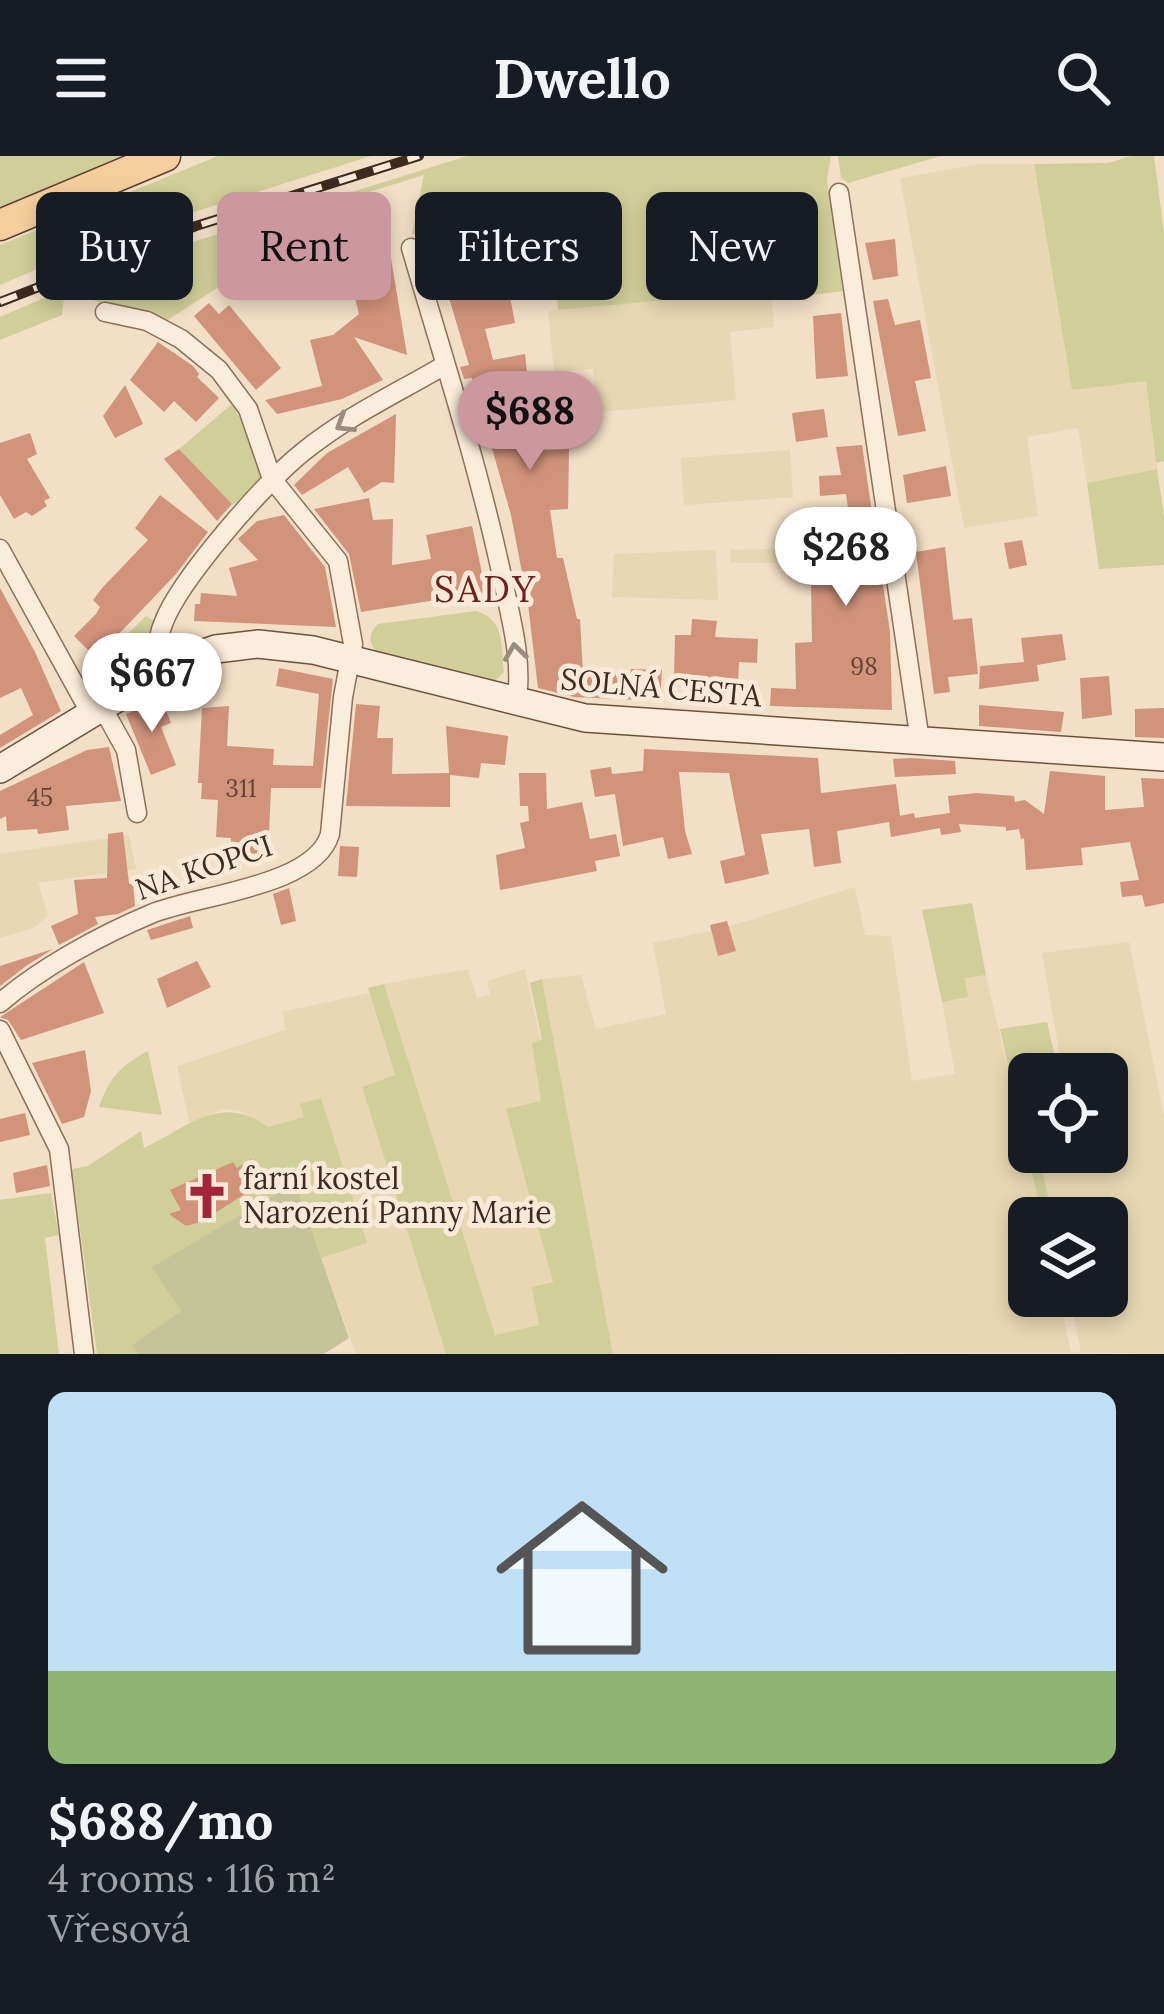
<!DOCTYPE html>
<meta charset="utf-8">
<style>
:root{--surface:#171b24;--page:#20242c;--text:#f1f3f6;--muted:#9ea1a6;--line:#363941;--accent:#cd97a0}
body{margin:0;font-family:Lora,serif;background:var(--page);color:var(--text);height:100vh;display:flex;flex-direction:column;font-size:45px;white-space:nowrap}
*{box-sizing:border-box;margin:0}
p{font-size:39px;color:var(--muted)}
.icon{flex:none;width:66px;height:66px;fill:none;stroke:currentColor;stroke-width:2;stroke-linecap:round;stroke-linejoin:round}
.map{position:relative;height:1198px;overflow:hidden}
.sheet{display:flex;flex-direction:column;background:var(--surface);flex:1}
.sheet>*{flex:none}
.top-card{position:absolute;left:36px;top:36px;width:1092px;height:108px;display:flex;gap:24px}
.controls{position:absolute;left:1008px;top:897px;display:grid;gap:24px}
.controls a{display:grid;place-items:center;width:120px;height:120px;border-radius:18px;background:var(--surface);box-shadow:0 6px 18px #0003;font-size:60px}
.price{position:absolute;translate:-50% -102px;padding:0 27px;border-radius:42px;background:#fff;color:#222;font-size:39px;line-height:78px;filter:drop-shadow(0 3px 6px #0008)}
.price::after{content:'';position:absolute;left:50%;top:72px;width:36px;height:27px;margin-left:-18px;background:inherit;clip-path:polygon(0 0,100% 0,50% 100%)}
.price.selected{background:var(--accent);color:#111}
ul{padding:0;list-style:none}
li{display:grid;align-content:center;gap:24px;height:636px;padding:0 48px}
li+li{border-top:3px solid var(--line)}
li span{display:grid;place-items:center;height:372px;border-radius:18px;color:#555}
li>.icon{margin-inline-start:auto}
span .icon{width:216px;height:216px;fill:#fffc;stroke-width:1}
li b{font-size:51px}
.chip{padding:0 42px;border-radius:18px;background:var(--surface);box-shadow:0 6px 18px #0003;font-size:42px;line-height:108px}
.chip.selected{background:var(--accent);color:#111}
header{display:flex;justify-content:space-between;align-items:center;height:156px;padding:0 48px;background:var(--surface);font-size:54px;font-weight:700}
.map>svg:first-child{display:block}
.farmland{fill:#e7d8b3}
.green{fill:#d0cf99}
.cemetery{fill:#c5c498}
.building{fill:#d1937a}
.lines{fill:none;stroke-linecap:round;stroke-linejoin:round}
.street-casing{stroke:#8e6f5a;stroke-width:21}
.secondary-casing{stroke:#70503d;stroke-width:30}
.primary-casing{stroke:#5c3e2f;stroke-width:33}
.street{stroke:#fbeddb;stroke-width:18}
.secondary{stroke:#fbeddb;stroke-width:27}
.primary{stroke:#f5ce9d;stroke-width:30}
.rail-casing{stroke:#3e2a1f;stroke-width:10}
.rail{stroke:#f8ead7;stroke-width:6;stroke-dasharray:18;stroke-linecap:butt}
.oneway{stroke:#9c8c7d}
.labels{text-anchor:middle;stroke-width:10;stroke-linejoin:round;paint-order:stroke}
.number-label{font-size:24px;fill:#634436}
.street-label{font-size:30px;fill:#3e2a1f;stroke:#f8ead7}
.poi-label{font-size:30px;fill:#3e2a1f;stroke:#f8ead7;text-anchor:start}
.quarter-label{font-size:36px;letter-spacing:3px;fill:#6d221c;stroke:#f8ead7}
</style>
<header><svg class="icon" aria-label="menu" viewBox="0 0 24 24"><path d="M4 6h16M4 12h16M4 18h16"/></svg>Dwello<svg class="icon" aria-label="search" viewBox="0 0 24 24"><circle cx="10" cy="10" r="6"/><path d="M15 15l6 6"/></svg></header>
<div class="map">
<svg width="1164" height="1198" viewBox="0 0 1164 1198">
<rect width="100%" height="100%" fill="#f1dfc6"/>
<path class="farmland" d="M981 8H1034L1072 233 1146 224 1157 313 1087 327 1078 272 1027 281 1038 360 964 372 900 22Z
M771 135 774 171 730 176 736 244 587 257 584 230 595 229 593 213 554 216 548 155Z
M790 294 793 341 684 349 681 302Z
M816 392V398H801L800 407H731L730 394Z
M716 394 718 444 612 441 614 398Z
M129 679 136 713 38 727 48 759 35 771 0 782V698Z
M855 731 865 779 891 780 912 925 955 918 942 846 967 841 964 822 986 819 1042 1062H1029V1140H1059L1071 1196 613 1198 542 823 581 819 596 873 666 858 653 787 724 772Z
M1129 786 1164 960V1198L1081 1196 1069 1140H1107V1062H1053L1041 1008 1076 1000V996H1107V918H1063L1042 797Z
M468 813 477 842 490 838 487 825 525 813 590 1119 507 952 553 1126 540 1169 494 1179 384 828Z
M369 837 395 920 362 931 446 1198H356L321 1102 305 961 268 971 240 955 222 953 190 970 177 910 285 874 283 856Z"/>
<path class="green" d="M0 0H123L0 51Z
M218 0H371L134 75 59 104 58 80 41 87 54 106 0 129V89Z
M467 0H831L827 24 843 135 772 144 770 135 558 154 556 135 539 136 537 117 563 112 550 51 412 78 424 19 291 60 298 80 166 165C136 152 96 153 72 131L199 84Z
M838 0H941L848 27 841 22Z
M1131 0H1154L1164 76V305L1156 307 1146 225 1072 234 1034 8 1108 7Z
M65 133 62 159 0 184V161Z
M232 248C242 267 266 299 261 321 258 333 242 342 233 349L179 293Z
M1157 313 1164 360V409L1099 413 1087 327Z
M476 455C505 464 501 488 504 516L494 526 378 497C368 487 368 478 378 468Z
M146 460 154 465 139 512 100 538 81 528 83 522Z
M972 747 986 819 965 822 968 841 942 846 922 754Z
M542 823 613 1198H446L362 931 395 919 368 832 384 828 495 1179 539 1169 532 1131 553 1126 506 953 541 945 532 887 542 883 530 827Z
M1047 866 1059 918H1029V996H1076L1077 1000 1041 1008 1053 1062H1042L1000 873Z
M148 895 162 959 99 951C109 922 121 909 148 895Z
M321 942 367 1087 321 1102 294 1028 153 1111 181 1155 133 1189 138 1198H97L72 1013 88 1010 141 975 144 992C190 970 221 937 268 971L304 961 300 948Z
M51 1037 59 1079 45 1082 59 1198H0V1044Z"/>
<path class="cemetery" d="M295 1027 349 1182 324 1198H138L132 1189 181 1155 152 1111Z"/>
<path class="building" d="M557 81 563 110 536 116V121L507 125 515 167 485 173 493 204 525 198 527 216 490 220 498 253 539 246 542 264 531 266 534 295 569 293 568 353 550 354 557 402H563L577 463H580L583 517 630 519 631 513 662 514 660 545 574 541 538 532 528 448 511 359 472 222 464 223 460 211 469 209 436 98 460 90 466 108Z
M895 83 898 120 873 124 865 87Z
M364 84H388L407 199 354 181 383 224 342 243 277 258 265 244 322 230 310 184 333 179 359 158 349 118 365 115Z
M888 143 895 169 920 164 931 222 915 225 926 275 898 280 873 145Z
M209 147 219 158 229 149 281 212 256 234 194 160Z
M841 157 848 220 816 223 813 160Z
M158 186 193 210 199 218 197 221 219 242 196 266 174 245 164 256 130 224Z
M125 229 143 268 115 282 103 260Z
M824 253 828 281 796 286 792 257Z
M396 258 394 327 382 326 364 337 348 311 302 339 294 329 327 297Z
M30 277 37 298 27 303 50 342 44 345 47 350 32 360 26 356 14 363 0 339V287Z
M862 289 890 476 892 554 770 550 771 532 796 533 795 487 812 486 811 429 825 427 824 390H811L810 375 851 374 846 338 820 340 819 320 841 319 836 291Z
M179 293 232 348 217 365 164 303Z
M946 310 951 340 907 347 903 319Z
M160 339 208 376 176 418 96 502 74 480 96 458 100 451 93 444 103 431 148 384 135 372Z
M369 342 373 364 393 363 392 409 431 403 426 379 472 370 486 436 361 456 349 398 314 353Z
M284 359 325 411 336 471 194 465 195 448H200L201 437 237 440 229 412 258 404 238 383 257 365Z
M1022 384 1027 409 1009 413 1004 387Z
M945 391 953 464 972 462 978 518 948 521 950 536 934 538 916 396Z
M0 432 35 496 61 555 0 592V579L33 559 21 532 0 542Z
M692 463 717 465 715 481 758 483 757 507 739 506 738 527 674 523 675 479H691Z
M1062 478 1066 504 1037 509 1039 525 979 533 980 510 1024 506 1021 482Z
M279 512 333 523 321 632H271L268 698 231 697V682L216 681 218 644 201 643 202 627H198L202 552 229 550 227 590 274 593 273 609 313 610 319 538 276 530Z
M1109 520 1112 559 1082 563 1080 522Z
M161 542 171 567 161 571 176 609 151 619 126 558Z
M356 548 380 550 377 582H393L392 618 449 617 446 570 508 580 505 609 481 607 479 622 450 619V651L346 650Z
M979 549 1064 556 1061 576 979 570Z
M1164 552V582L1135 581V553Z
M109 591 121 645 66 650 69 674 38 678 37 673 7 675 6 660 0 663V635L87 594Z
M644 593 818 602 821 637 896 628 900 660 914 657 915 662 950 657 948 640 977 637 1014 640 1015 646 1025 644 1044 658 1050 615 1105 620V654L1144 651 1141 622 1164 623V747L1145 751 1142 739 1122 741 1120 726 1139 724 1130 686 1081 692 1083 709 1026 714 1024 682 1021 683 1019 673 1006 675V671L959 668 961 676 941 679 940 672 891 681 889 666 837 675 841 707 814 711 809 673 761 678 769 718 725 728 720 705 745 699 729 617 679 616 685 675 692 698 668 703 663 681 623 690 615 638 595 641 590 614 611 611 612 618 643 615Z
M912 602 955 605 956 618 895 621 893 603Z
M519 617H546L547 653 582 646 590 683 616 678 620 700 595 705 597 715 500 734 496 699 525 692 520 667 529 665 528 650H520Z
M123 676 129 728 133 727 135 750 118 758 95 761 98 768 59 789 51 770 78 758 74 724 107 722 108 678Z
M340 690 359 691 357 721 338 720Z
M289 732 296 765 281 769 273 738Z
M190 760 193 772 151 784 147 774Z
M727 765 736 795 718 800 710 769Z
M53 793 26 810 0 830V810Z
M197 805 211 831 167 852 157 823Z
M84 806 104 857 21 884 8 864 0 861Z
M85 894 91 935 84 961 62 968 32 907Z
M25 957 30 979 0 986V963Z
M251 1003 261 1019 247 1028 251 1034 201 1066 186 1070 169 1058 181 1054 170 1034 233 1006 237 1012Z
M47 1009 50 1030 16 1037 13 1017Z"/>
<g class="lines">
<defs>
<path id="street" d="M839 37 920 585
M411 92C443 201 478 309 502 420 510 459 524 508 516 547
M0 393 91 558
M165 512C157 498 157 483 163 468 179 424 265 326 303 296 346 261 397 237 445 209
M102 551 126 594 137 657
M0 847C40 812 101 779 151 758 196 739 315 731 330 678L343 541 353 488 338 405 272 323 248 253 219 214 181 183 147 165 105 156
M0 874 59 993 84 1198"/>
<path id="secondary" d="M0 613 175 507 216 493 258 488 313 494 585 562 1164 601"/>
<path id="primary" d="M0 69 165 0"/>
</defs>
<use href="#street" class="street-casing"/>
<use href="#secondary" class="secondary-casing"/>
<use href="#primary" class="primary-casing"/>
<use href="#street" class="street"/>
<use href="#secondary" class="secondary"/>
<use href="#primary" class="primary"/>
<defs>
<path id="rail" d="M0 146 196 70 419 0"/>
</defs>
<use href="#rail" class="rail-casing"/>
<use href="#rail" class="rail"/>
</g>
<defs><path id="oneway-chevron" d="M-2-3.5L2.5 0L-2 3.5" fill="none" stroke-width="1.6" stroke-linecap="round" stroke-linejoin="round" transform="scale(3)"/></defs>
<g class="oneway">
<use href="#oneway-chevron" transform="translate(344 268) rotate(148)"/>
<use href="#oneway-chevron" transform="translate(515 496) rotate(-98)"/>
</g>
<defs>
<symbol id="church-bare" viewBox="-9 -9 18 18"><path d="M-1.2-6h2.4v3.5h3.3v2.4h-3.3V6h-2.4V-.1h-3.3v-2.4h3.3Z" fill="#a12638" stroke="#f8ead7" stroke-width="2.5" paint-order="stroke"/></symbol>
</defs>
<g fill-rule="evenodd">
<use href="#church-bare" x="174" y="1007" width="66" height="66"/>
</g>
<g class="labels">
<g class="number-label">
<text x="864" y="519">98</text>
<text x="241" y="641">311</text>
<text x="40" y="650">45</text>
</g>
<g class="street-label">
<text transform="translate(661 532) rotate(5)" y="10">SOLNÁ CESTA</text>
<text transform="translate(204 712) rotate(-19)" y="10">NA KOPCI</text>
</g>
<g class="poi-label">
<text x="243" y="1033">farní kostel<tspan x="243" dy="34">Narození Panny Marie</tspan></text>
</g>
<g class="quarter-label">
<text x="486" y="446">SADY</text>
</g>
</g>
</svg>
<div class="controls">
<a><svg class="icon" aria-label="locate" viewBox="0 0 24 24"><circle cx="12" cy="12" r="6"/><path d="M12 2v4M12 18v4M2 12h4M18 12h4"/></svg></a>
<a><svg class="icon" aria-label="layers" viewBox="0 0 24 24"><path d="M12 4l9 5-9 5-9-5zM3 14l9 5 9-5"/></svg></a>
</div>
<b class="price selected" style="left:530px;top:317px">$688</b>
<b class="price" style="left:846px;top:453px">$268</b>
<b class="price" style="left:152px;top:579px">$667</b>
<div class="top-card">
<a class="chip">Buy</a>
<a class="chip selected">Rent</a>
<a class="chip">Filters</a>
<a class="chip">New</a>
</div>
</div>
<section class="sheet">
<ul>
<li><span style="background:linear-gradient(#bfe0f5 75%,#8fb573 0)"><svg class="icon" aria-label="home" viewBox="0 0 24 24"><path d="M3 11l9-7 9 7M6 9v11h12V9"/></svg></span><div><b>$688/mo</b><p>4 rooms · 116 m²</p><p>Vřesová</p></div></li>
</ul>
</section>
